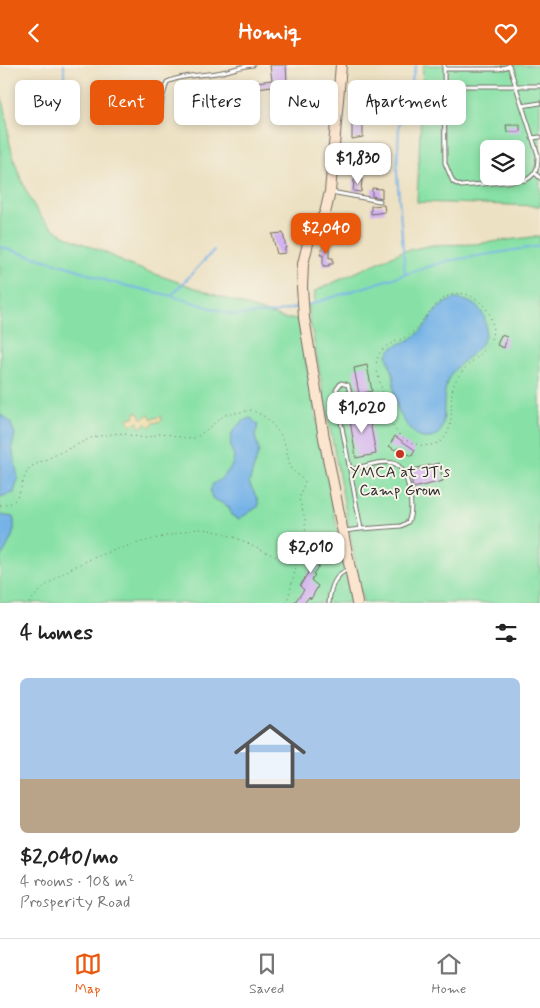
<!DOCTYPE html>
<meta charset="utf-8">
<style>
:root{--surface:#fff;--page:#f2f2f2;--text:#222;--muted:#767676;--line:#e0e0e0;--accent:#ea580c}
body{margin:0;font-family:Mynerve,sans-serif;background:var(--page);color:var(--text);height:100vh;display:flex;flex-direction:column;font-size:19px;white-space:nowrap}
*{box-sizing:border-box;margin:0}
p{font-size:16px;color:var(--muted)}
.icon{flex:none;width:28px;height:28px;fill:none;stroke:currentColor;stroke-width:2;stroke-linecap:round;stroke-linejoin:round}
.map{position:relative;height:538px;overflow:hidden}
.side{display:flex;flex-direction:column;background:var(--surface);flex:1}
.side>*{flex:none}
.banner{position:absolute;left:15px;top:15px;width:510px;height:45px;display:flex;gap:10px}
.buttons{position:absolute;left:480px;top:75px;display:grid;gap:10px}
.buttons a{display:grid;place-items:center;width:45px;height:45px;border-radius:8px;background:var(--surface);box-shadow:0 2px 8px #0003;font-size:25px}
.price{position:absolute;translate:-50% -42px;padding:0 11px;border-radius:10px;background:#fff;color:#222;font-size:16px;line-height:32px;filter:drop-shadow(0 1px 2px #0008)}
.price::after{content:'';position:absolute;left:50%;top:30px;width:15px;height:11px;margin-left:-8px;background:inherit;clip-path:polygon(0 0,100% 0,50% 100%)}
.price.current{background:var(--accent);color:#fff}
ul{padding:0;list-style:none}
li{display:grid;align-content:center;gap:10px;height:265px;padding:0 20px}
li span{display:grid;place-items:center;height:155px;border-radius:8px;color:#555}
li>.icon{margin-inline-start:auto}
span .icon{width:90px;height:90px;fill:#fffc;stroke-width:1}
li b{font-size:21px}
h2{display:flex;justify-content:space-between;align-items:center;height:60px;padding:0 20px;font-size:21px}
.chip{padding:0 18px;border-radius:8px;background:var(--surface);box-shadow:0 2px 8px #0003;font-size:18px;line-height:45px}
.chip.current{background:var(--accent);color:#fff}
header{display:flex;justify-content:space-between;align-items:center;height:65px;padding:0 20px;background:var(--accent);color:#fff;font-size:22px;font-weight:700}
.tab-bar{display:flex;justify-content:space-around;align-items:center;height:70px;border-top:1px solid var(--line);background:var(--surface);font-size:14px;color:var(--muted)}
.tab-bar a{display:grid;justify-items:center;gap:2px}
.tab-bar .current{color:var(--accent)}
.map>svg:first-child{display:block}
.green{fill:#87e1a6;stroke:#598668;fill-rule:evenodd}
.sand{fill:#eeda9e;stroke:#8c8264}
.water{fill:#74b2e7;stroke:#506e89}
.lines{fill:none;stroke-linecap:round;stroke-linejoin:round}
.stream{stroke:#74b2e7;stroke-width:2}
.building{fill:#d1b0ef}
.lane-casing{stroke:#6f6b60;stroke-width:5}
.secondary-casing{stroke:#6f6b60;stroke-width:12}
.path{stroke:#6f6b60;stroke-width:1;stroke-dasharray:1 4;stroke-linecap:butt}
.lane{stroke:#fff;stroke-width:3}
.secondary{stroke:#fce5cf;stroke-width:10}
.poi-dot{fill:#c8321e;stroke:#f7f3e8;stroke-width:2}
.labels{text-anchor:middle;stroke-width:4;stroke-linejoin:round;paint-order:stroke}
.poi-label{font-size:16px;fill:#2b2b2b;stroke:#f7f3e8}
</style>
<header><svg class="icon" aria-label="back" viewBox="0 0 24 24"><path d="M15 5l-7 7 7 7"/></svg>Homiq<svg class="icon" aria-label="heart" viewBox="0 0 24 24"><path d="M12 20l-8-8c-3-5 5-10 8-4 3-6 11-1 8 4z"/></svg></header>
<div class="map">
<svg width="540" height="538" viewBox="0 0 540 538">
<rect width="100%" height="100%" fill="#f7f3e8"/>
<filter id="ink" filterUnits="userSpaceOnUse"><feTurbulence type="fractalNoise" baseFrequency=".02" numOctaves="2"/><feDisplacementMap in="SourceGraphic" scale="10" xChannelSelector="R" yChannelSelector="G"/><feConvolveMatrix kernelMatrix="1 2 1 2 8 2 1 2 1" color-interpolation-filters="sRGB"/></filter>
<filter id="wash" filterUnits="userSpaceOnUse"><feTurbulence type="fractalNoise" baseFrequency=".0096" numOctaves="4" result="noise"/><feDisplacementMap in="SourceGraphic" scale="20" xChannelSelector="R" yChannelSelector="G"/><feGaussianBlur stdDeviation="1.12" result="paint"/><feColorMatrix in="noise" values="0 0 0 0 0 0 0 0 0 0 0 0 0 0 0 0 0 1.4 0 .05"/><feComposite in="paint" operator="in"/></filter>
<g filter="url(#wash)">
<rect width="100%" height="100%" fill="#ede1c3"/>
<path class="green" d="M423 0H540V141L417 137ZM489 84H516V111H489Z
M0 29C7 43 7 58 9 74 13 97 29 140 46 157 65 177 103 182 126 199L285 254H298L351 538H0Z
M540 171V538H363L307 240 314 239 315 226 403 186 433 180 475 179Z"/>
<path class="sand" d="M136 346 140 348 142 354 149 349 152 354 161 351 162 356 153 358 150 362 146 358 139 363 138 357 131 360 128 356 129 353 134 352Z"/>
<path class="water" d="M454 234C471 234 486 244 486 263 486 287 458 294 449 313 440 331 447 355 441 365 437 371 432 374 425 373 417 373 415 369 410 364 401 353 395 341 394 327 393 320 395 314 393 308 391 302 388 296 387 290 392 278 407 279 415 271 432 258 431 242 454 234Z
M0 349 10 357 15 369 12 382 18 413 14 428 0 432Z
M251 353 258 360 255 371 259 386 249 418 258 435 259 441 239 454 231 450 229 442 212 433 210 426 213 419C220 416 234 402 234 393 234 390 231 386 231 382 228 367 238 357 251 353Z
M0 450 13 452C18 467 7 481 0 494Z"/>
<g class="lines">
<path class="stream" d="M64 22V0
M0 182 73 203 110 217 172 231 234 250 274 248 298 242
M405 209 397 108 399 60 416 0
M172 230 214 185
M308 240 447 196 540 181"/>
</g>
<g id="blocks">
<path class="building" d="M270 0H286L288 33 273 34 272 21 257 23 256 17 272 15Z
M304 42H317L318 50 304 51Z
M352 59H363V72L352 74Z
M506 60H520V67H507Z
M355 85H363L364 88 362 100H354Z
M356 113 362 114 361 127 353 126 354 115Z
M372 123 382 124V133L372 131Z
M384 140 385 147 371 149V141Z
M283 168 286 183H285V188L277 189 272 169Z
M325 176 329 177V193H333V199H329V201H323V190H320Z
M501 270 507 272 504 283 497 280Z
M367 300 372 326 359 329 354 303Z
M368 346 376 389 356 393 349 349Z
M395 371 415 385 412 391 397 383 395 385 389 381Z
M439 398 443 416 413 423 409 405Z
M313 479 326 491 313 509 315 510 311 515 318 521 311 534 309 532 304 538H294L304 525 300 521 312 501 302 494Z"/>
</g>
</g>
<g filter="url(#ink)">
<use href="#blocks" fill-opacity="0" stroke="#6f6b60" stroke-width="1"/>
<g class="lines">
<defs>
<path id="lane" d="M444 0 445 98 453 117 461 121 526 115C537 109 538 102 538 90L509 0
M444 4H499L509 1
M444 21H540
M522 41 540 38
M161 46 162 34 167 17C184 9 204 11 222 7 233 5 241 1 253 0
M532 73 540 72
M535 108 540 113
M331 127 380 136
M340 332 336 325 341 318 348 320 350 328 348 331 340 332 338 341 361 464 344 466
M350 405C362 402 381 395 393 398 409 402 415 444 408 457L401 461 361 464
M329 538C330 524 335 509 349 504"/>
<path id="secondary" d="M341 0 330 127 325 148 309 174 303 199 302 222 304 253 324 373 357 538"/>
</defs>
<use href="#lane" class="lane-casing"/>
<use href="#secondary" class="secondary-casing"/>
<path class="path" d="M353 333 382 328C382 318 374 305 377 295 381 277 400 278 411 268 429 253 441 219 471 231 480 235 488 244 491 253 500 284 472 291 458 312 446 330 455 346 449 364 444 382 423 384 408 376 390 365 386 348 382 328
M0 440C25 440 18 417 30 402L93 372 119 368 145 373 162 368 190 374 197 372 225 350 252 345 267 353 280 369 284 376 291 404 305 416 299 434 305 453 306 478 295 493
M29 538C61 497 123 481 171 470 181 467 191 464 201 464 228 466 253 481 276 492L286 486 295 493 296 502 287 538"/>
<use href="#lane" class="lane"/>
<use href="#secondary" class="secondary"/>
</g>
</g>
<circle class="poi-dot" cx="400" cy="389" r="5"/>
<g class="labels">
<g class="poi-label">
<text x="400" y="412">YMCA at JT's<tspan x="400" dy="18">Camp Grom</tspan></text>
</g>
</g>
</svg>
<div class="buttons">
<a><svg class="icon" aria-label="layers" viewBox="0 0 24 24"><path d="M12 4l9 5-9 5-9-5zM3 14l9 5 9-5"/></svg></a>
</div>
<b class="price" style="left:358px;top:120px">$1,830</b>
<b class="price current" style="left:326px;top:190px">$2,040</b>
<b class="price" style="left:362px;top:369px">$1,020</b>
<b class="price" style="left:311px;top:509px">$2,010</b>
<div class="banner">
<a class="chip">Buy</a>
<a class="chip current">Rent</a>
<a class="chip">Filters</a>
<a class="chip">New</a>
<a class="chip">Apartment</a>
</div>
</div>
<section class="side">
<h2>4 homes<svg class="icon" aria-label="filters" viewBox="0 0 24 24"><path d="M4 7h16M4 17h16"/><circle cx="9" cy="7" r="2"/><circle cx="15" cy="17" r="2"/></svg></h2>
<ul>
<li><span style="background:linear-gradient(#a9c7e8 65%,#b9a48a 0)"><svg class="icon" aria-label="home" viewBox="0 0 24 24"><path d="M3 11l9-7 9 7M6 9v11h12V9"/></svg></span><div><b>$2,040/mo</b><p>4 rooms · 108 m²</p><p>Prosperity Road</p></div></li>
</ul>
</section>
<nav class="tab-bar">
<a class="current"><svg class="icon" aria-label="map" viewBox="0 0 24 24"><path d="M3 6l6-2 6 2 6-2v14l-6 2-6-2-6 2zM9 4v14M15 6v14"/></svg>Map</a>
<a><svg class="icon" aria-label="saved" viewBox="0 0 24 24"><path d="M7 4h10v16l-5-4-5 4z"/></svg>Saved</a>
<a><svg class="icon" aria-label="home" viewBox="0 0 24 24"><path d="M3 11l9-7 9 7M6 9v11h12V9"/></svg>Home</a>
</nav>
